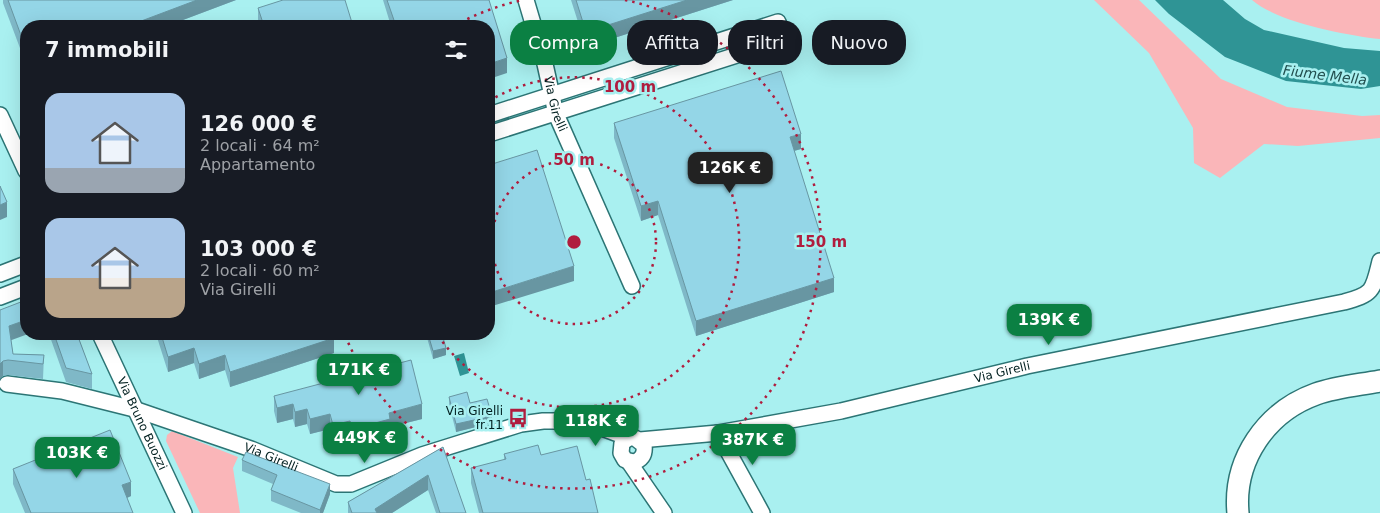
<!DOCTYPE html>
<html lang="it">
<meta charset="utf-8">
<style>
:root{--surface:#171b24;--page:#242831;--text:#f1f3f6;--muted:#9ea1a6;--accent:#0b8043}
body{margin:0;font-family:"DejaVu Sans",sans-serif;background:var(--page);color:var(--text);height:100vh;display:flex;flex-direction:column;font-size:19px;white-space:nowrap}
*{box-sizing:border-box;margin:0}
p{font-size:16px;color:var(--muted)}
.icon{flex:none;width:28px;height:28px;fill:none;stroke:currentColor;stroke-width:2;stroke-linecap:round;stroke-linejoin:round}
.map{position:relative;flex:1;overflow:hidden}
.details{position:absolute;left:20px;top:20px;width:475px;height:320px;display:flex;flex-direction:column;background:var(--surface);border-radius:20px;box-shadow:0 5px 20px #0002}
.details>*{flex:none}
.hud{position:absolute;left:510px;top:20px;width:475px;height:45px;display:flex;gap:10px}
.price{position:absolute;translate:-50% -42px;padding:0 11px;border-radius:10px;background:var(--accent);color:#fff;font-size:16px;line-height:32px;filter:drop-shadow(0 1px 2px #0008)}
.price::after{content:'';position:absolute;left:50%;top:30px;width:15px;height:11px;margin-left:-8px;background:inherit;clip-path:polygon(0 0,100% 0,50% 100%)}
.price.current{background:#222;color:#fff}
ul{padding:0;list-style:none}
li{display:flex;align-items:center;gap:15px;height:125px;padding:0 25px}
li span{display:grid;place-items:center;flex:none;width:140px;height:100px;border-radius:15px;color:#555}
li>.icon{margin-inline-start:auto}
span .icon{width:60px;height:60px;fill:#fffc;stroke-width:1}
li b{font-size:21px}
h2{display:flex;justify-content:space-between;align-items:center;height:60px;padding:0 25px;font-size:21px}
.pill{padding:0 18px;border-radius:20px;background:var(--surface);box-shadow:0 5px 20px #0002;font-size:18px;line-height:45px}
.pill.current{background:var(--accent);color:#fff}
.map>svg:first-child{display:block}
.green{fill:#fab6b9}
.water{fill:#2f9495}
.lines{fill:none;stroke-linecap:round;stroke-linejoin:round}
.minor-casing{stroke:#2c7575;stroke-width:18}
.highway-casing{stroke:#2c7575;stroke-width:24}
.minor{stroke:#fff;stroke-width:15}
.highway{stroke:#fff;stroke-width:21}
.wall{fill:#7fb8c7}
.shaded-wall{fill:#6896a2}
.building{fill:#94d6e7;stroke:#6896a2}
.ring{fill:none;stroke:#b01d3e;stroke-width:2.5;stroke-dasharray:2.5 5}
.labels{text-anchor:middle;stroke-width:5;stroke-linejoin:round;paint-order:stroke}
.street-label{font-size:12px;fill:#011f1f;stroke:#a9f0f0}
.poi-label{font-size:12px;fill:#011f1f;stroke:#a9f0f0;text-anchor:end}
.water-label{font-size:14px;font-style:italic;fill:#224e4e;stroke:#a9f0f0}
.centre{fill:#b01d3e;stroke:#a9f0f0;stroke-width:2.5}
.ring-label{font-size:15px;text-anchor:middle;font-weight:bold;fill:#b01d3e;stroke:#a9f0f0;stroke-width:5;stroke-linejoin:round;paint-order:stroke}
</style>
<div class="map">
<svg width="1380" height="513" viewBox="0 0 1380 513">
<rect width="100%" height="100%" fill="#a9f0f0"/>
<path class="green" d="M1094 0H1139L1221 79 1287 107 1362 116 1380 115V138L1298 146 1264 144 1220 178 1194 163 1193 128 1149 53Z
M1252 0H1380V39C1345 35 1277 22 1252 0Z
M172 431 238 457 233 468 240 513H200L166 441 167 435Z"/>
<path class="water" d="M1155 0H1223L1245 19 1264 30 1344 48 1380 51V86L1361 89 1286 81 1225 57 1169 14Z
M464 353 469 373 460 376 454 356Z"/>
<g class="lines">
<defs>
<g id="minor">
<path id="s1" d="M526 0 545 64 556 114 632 286"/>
<path d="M0 115 26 171"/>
<path d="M489 115 778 22 784 40 489 134"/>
<path d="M0 274 26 264"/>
<path d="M0 297 26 287"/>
<path id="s2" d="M100 334 184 513"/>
<path id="s3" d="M7 384 62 391 134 409 251 449 336 484H351L422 455 521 424 543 421H574L591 424 629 438H635L644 445C645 453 643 459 634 462L625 460 621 453 622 443 629 438"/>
<path d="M718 433 762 513"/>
<path id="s4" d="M640 440 718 433 841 411 1027 366 1344 302C1374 294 1373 290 1380 261"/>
<path d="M629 462 664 513"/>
</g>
<path id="highway" d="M1238 513C1233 460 1266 412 1316 394 1336 387 1359 385 1380 381"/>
</defs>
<use href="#minor" class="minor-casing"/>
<use href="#highway" class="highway-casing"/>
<use href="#minor" class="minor"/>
<use href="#highway" class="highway"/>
</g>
<path class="wall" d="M3 0H236L167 26H26V64L3 3Z
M383 0H489L507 73 489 26H391Z
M571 0H733L586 47Z
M258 8 353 26H259L258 23Z
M614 123 801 149 794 151 834 292 696 336 658 215 641 221 614 138Z
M0 310 11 340 13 354 44 355 43 379 8 375 3 376Z
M49 334H77L92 374V389L66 382Z
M156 334H332L334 353 230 387 225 370 199 379 194 363 168 372Z
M426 334H442L446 355 433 359Z
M274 396 422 419 390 427V434L353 444 350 435 333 440 330 429 310 434 307 424 295 427 293 419 277 423 274 411Z
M449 397 470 403 492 423 456 432 449 404Z
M443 447 466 513H436L428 490 392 513H348V502Z
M504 454 541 455 586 480 598 513H479L471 483V468L504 460Z
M242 460 330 494 323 513H301L271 501V490L273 484 242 471Z
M13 469 131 496 127 498 133 513H25L13 484Z"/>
<path class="shaded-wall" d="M197 0H236L167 26H128Z
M687 0H733L586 47V32Z
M507 58V73L489 79V64Z
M801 134V149L790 152V137Z
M658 201V215L641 221V206Z
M7 202V217L0 220V205Z
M574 266V281L489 307V293Z
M834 278V292L696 336V321Z
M26 320V334H28L9 341V326Z
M334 338V353L230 387V372Z
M194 348V363L168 372V357Z
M446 348V355L433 359V351Z
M225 355V370L199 379V364Z
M3 361V376L0 379V364Z
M293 404V419L277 423V408Z
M422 404V419L390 427V434L353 444V429L389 413Z
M307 409V424L295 427V412Z
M330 414V429L310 434V419Z
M492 416V423L456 432V424Z
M350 421V435L333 440V425Z
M428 475V490L392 513H375V509Z
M131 482V496L122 500V485Z
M330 484V494L323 513H320V510Z"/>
<path class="building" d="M8 0H197L128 26H26V49Z
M283 0H345L353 26H264L258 8Z
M387 0H489L507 58 489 64V26H396Z
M576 0H687L586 32Z
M781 71 801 134 790 137 834 278 696 321 658 201 641 206 614 123Z
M537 150 574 266 489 293V165Z
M0 186 7 202 0 205Z
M26 300V320L9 326 13 354 44 355 43 364 8 360 3 361 0 364V310Z
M54 334H77L92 374 66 368Z
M161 334H332L334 338 230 372 225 355 199 364 194 348 168 357Z
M428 334H442L446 348 433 351Z
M411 360 422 404 389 413 390 419 353 429 350 421 333 425 330 414 310 419 307 409 295 412 293 404 277 408 274 396Z
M467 392 470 403 487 399 492 416 456 424 449 397Z
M110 430 131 482 122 485 133 513H31L13 469Z
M538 445 541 455 577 446 586 480 590 479 598 513H483L471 468 506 459 504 454Z
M443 447 466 513H440L428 475 375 509 377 513H352L348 502Z
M246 452 330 484 320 510 271 490 277 475 242 460Z"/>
<g class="ring">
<circle cx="574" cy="242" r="82"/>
<path d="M489 101A165 165 0 1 1 437 334"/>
<path d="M454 26A247 247 0 0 1 523 0M625 0A247 247 0 1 1 345 335"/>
</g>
<defs>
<symbol id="bus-bare" viewBox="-9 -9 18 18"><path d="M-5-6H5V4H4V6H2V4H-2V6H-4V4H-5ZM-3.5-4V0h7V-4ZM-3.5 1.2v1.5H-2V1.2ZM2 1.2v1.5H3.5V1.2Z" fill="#b01d3e" stroke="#a9f0f0" stroke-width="2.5" paint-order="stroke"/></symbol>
</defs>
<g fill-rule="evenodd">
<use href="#bus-bare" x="504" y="404" width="28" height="28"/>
</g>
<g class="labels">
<g class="street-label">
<text dy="4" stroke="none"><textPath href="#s1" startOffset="108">Via Girelli</textPath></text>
<text dy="4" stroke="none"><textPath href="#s4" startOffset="369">Via Girelli</textPath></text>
<text dy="4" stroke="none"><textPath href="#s2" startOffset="99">Via Bruno Buozzi</textPath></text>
<text dy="4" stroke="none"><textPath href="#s3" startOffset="275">Via Girelli</textPath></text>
</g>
<g class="poi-label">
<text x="503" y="415">Via Girelli<tspan x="503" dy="14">fr.11</tspan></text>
</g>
<g class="water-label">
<text transform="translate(1325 75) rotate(7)" y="5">Fiume Mella</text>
</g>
</g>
<circle cx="574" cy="242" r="8" class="centre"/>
<g class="ring-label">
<text x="630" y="92">100 m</text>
<text x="574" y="165">50 m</text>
<text x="821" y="247">150 m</text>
</g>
</svg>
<b class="price current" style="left:730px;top:194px">126K €</b>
<b class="price" style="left:1049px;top:346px">139K €</b>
<b class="price" style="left:359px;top:396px">171K €</b>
<b class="price" style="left:596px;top:447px">118K €</b>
<b class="price" style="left:365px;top:464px">449K €</b>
<b class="price" style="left:753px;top:466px">387K €</b>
<b class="price" style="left:77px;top:479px">103K €</b>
<div class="hud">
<a class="pill current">Compra</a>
<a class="pill">Affitta</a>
<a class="pill">Filtri</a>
<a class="pill">Nuovo</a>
</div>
<section class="details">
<h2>7 immobili<svg class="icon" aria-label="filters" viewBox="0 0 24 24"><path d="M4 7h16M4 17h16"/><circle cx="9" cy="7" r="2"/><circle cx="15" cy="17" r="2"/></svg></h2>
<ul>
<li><span style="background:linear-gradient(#a9c7e8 75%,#9aa5b1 0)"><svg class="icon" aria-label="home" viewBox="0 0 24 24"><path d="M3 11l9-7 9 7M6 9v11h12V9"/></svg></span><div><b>126 000 €</b><p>2 locali · 64 m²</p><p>Appartamento</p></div></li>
<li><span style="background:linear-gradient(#a9c7e8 60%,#b9a48a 0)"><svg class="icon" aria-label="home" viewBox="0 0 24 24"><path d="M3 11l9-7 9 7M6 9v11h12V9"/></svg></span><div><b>103 000 €</b><p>2 locali · 60 m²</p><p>Via Girelli</p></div></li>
</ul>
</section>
</div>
